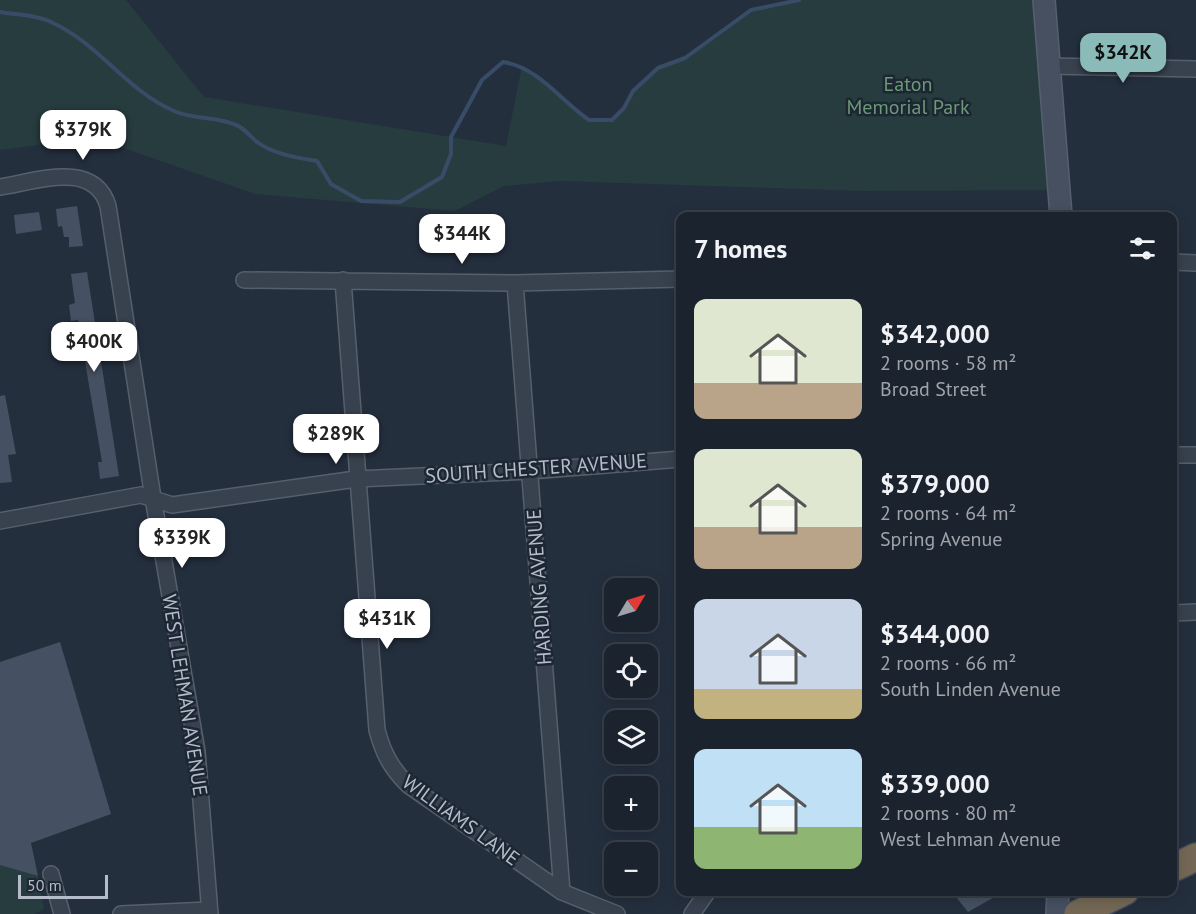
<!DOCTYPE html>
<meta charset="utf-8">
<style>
:root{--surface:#1b232e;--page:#242b36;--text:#f1f3f6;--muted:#a0a4aa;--line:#39404a;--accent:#8bbbb9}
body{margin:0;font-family:"PT Sans",sans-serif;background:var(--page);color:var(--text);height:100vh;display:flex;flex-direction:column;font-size:22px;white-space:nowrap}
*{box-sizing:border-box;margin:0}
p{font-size:20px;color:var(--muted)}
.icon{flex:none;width:33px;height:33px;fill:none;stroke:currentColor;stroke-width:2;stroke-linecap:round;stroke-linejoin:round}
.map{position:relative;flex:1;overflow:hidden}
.side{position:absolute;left:676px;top:212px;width:501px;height:684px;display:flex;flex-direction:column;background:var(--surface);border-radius:12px;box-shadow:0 3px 15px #0003,0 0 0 2px var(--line)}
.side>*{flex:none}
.needle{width:39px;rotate:52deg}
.tools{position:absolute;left:604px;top:578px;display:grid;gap:12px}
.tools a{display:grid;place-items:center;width:54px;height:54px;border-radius:12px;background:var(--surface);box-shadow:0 3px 15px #0003,0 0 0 2px var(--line);font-size:30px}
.scale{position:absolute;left:18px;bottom:15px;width:90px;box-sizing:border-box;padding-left:6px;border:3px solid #b4bcc9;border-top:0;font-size:16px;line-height:21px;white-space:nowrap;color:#b4bcc9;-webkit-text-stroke:4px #1d2633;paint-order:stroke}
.price{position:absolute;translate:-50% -51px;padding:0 14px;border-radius:12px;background:#fff;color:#222;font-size:20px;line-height:39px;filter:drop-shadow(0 2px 3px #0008)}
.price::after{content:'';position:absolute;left:50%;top:36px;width:18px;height:14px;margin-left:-9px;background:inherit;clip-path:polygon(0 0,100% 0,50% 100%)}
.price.current{background:var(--accent);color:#111}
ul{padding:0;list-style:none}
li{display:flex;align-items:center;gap:18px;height:150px;padding:0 18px}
li span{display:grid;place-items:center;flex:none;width:168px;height:120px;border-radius:12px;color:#555}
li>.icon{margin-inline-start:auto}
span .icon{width:72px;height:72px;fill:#fffc;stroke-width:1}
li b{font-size:26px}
h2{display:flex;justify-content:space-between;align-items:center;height:72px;padding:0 18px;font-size:26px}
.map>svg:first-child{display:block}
.green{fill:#263c3f}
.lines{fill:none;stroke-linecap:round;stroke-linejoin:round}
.stream{stroke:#394c67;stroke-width:4}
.building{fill:#455162}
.street-casing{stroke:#565f6c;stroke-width:18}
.secondary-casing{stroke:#565f6c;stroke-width:24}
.highway-casing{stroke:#434c59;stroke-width:30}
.street{stroke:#38414e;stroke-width:15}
.secondary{stroke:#465061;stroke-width:21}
.highway{stroke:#746855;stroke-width:27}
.labels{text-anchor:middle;stroke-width:5;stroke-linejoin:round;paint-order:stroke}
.park-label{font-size:20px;fill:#6b9a76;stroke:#1d2633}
.street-label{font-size:20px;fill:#b4bcc9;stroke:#1d2633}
</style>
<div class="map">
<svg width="1196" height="914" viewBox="0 0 1196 914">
<rect width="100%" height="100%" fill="#242f3e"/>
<path class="green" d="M0 0H126L204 97 506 146 522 66 589 120H612L624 108 633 91 658 68 685 58 751 10 799 0H1034L1048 190 864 191 560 181 504 186 455 211 255 194 95 138 0 150Z
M0 863 38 876 44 909 34 914H0Z"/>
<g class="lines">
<path class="stream" d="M0 12C17 15 38 15 53 23 99 44 127 91 174 111 194 120 217 116 236 125 245 128 250 137 257 142 273 154 298 158 317 161L331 184 361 201 400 202 442 177 451 154V137L482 80 503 62C538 67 561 101 589 120H612L624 108 633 91 658 68 685 58 751 10 799 0"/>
</g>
<path class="building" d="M77 206 83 246 69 247V237H64L62 226 58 227 56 209Z
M39 212 42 230 16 234 14 215Z
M87 272 119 476 100 479 98 462H102L78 320 71 321 69 305 75 303 71 274Z
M5 395 16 454 8 455 12 482 0 483V396Z
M60 642 111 814 31 843 38 876 0 865V662Z
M970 891H1005L968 912 956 897Z"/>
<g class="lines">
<defs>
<path id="street" d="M1050 66 1196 69
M0 187C35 182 94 159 108 206L153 498 197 751 210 914
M1173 262 1196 263
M244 280 515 283 681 279
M343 280 377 730C383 753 391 768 408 785L562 892 617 914
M515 283 562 892
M1173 455H1196
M0 521 141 495 172 505 356 479 530 471 681 459
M1173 613 1196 612
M51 874 62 914
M121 914 209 910
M692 914 708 891"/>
<path id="secondary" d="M1044 0 1061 216
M1057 914 1058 891"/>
<path id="highway" d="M1173 868 1196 857
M1078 914 1125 891"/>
</defs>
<use href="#street" class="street-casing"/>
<use href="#secondary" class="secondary-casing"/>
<use href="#highway" class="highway-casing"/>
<use href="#street" class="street"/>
<use href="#secondary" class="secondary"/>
<use href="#highway" class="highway"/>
</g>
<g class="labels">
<g class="park-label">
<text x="908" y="91">Eaton<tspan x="908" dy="23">Memorial Park</tspan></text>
</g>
<g class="street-label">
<text transform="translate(536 468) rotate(-4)" y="7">SOUTH CHESTER AVENUE</text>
<text transform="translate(539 587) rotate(-94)" y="7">HARDING AVENUE</text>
<text transform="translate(185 695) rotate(81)" y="7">WEST LEHMAN AVENUE</text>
<text transform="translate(461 820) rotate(36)" y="7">WILLIAMS LANE</text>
</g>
</g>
</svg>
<div class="tools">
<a><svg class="needle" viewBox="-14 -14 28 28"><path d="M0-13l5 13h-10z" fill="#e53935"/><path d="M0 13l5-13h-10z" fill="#a0a4aa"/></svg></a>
<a><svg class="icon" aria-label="locate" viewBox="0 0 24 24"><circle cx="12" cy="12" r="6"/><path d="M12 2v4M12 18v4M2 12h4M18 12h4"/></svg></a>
<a><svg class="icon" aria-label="layers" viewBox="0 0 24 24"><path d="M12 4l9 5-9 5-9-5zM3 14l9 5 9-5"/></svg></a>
<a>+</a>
<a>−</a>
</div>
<div class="scale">50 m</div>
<b class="price current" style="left:1123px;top:84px">$342K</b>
<b class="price" style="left:83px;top:161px">$379K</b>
<b class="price" style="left:462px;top:265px">$344K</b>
<b class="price" style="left:94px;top:373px">$400K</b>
<b class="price" style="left:336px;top:465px">$289K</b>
<b class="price" style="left:182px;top:569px">$339K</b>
<b class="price" style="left:387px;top:650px">$431K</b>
<section class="side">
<h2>7 homes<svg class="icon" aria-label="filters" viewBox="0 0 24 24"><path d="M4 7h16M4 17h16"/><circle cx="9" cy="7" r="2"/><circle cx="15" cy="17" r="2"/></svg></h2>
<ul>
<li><span style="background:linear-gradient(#dfe7d0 70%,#b9a48a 0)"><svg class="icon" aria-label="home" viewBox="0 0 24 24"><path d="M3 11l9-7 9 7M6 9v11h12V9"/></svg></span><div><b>$342,000</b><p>2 rooms · 58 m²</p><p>Broad Street</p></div></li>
<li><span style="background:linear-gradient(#dfe7d0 65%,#b9a48a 0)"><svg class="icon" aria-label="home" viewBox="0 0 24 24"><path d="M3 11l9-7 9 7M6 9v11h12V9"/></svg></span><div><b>$379,000</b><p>2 rooms · 64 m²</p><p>Spring Avenue</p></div></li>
<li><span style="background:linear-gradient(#c9d6e8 75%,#c2b280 0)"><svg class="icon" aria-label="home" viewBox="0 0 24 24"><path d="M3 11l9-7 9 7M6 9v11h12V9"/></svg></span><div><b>$344,000</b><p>2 rooms · 66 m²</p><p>South Linden Avenue</p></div></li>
<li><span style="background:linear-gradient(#bfe0f5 65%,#8fb573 0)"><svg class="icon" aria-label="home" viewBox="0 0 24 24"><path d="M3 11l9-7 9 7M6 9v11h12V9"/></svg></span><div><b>$339,000</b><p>2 rooms · 80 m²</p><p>West Lehman Avenue</p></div></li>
</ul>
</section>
</div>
